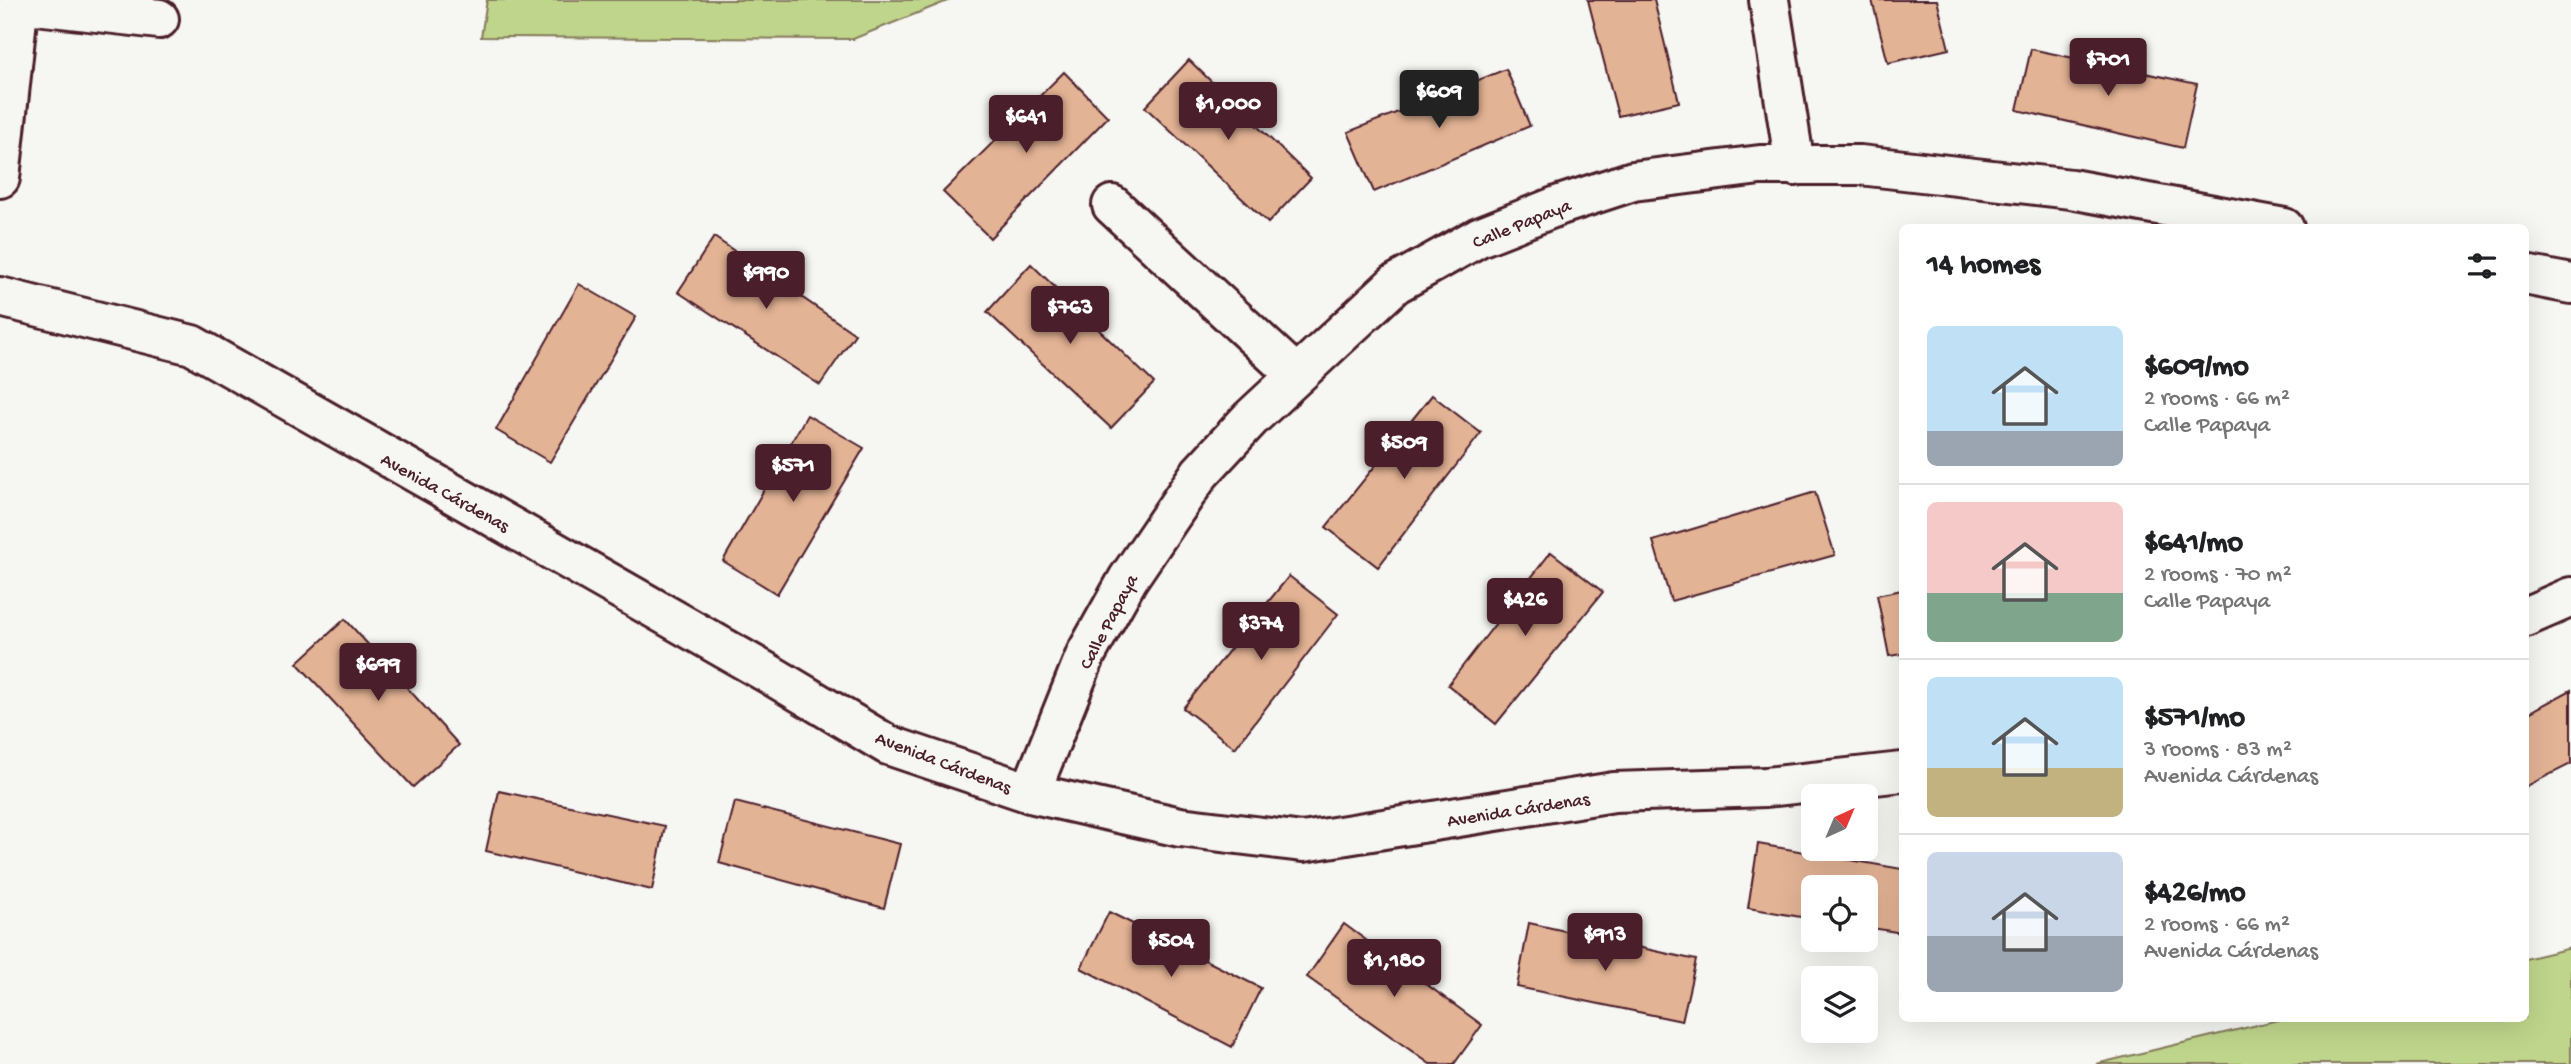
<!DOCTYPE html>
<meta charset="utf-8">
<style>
:root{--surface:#fff;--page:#f6f6f6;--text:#202124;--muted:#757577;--line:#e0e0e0;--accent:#4a1f2b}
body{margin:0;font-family:"Gochi Hand",sans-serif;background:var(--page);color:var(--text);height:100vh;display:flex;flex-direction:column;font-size:26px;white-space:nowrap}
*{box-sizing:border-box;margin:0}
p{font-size:23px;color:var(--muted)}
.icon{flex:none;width:38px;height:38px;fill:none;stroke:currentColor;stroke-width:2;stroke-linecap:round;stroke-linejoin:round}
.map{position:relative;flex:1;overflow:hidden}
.panel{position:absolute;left:1899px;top:224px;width:630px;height:798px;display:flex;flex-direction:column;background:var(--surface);border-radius:10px;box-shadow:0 7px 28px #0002}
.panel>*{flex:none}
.needle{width:46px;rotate:44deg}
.fabs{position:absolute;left:1801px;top:784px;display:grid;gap:14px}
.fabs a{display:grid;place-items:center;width:77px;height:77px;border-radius:10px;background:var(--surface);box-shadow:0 7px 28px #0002;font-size:35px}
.price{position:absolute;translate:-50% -60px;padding:0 16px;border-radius:7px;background:var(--accent);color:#fff;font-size:23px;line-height:46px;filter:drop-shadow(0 2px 4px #0008)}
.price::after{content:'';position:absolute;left:50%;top:42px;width:21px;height:16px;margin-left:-10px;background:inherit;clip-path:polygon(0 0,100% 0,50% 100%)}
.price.on{background:#222;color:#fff}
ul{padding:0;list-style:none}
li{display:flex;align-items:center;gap:21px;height:175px;padding:0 28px}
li+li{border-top:2px solid var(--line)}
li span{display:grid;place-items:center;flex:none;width:196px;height:140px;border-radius:10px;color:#555}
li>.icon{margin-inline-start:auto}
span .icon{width:84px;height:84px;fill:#fffc;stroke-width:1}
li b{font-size:30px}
h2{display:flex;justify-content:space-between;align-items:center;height:84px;padding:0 28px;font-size:30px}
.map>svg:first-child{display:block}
.green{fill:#bfd58b;stroke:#847a5b;stroke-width:2}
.building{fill:#e3b395;stroke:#4a1f2b;stroke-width:2}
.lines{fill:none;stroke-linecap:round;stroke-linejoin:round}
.minor-casing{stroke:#4a1f2b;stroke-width:44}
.minor{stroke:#f6f6f2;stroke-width:38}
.labels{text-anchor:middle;stroke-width:6;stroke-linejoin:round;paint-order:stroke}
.street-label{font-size:19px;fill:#4a1f2b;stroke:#f6f6f2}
</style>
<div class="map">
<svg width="2571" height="1064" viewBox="0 0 2571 1064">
<rect width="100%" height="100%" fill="#f6f6f2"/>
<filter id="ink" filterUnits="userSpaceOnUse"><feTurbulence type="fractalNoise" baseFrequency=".0143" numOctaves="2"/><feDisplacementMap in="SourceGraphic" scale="14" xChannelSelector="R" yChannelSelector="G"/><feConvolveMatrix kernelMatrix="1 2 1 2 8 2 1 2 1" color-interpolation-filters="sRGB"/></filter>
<g filter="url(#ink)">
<path class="green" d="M487 0H950L853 39 481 37Z
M2571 948V1064H2096L2282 1019 2525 1018V959Z"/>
<path class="building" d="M1588 0H1654L1679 102 1618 116Z
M1872 0H1937L1949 49 1888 63Z
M2031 49 2197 84 2183 148 2017 110Z
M1189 60 1311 178 1268 223 1145 107Z
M1506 69 1530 126 1374 192 1348 132Z
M1064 72 1108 117 990 238 943 192Z
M714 237 855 334 820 385 678 292Z
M1031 264 1154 383 1111 428 987 312Z
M579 284 636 317 550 462 496 430Z
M1432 395 1481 433 1378 567 1326 527Z
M807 415 864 448 777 594 723 561Z
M1815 492 1835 555 1671 601 1653 541Z
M1551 552 1603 592 1496 724 1448 685Z
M1289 576 1338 614 1235 748 1183 708Z
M1902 590V654L1889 656 1877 595Z
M345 619 459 745 413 787 297 663Z
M2571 690V764L2525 787V715Z
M499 791 665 826 652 890 486 851Z
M735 802 900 844 884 908 719 863Z
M1758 844 1902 869V933L1866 927V887H1813V919L1748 908Z
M1109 912 1261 988 1232 1047 1081 968Z
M1529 923 1696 960 1682 1021 1517 987Z
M1344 924 1482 1025 1454 1064H1430L1307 977Z"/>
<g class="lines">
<defs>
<path id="minor" d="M1769 0 1795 166
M18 3 159 19
M0 178 19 0
M1112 205 1296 375
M2525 275 2571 284
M0 297 192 345 771 675 888 745 1030 793 1180 827 1303 842 1614 792 1766 787 1902 772
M2525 617 2571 597
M1030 793 1086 654 1128 579 1200 473 1251 418 1395 284 1479 237 1560 205 1633 181 1760 165H1860L2071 189 2284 228"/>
</defs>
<use href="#minor" class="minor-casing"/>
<use href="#minor" class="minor"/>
</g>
</g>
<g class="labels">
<g class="street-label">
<text transform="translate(1521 222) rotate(-22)" y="7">Calle Papaya</text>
<text transform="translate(446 491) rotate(29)" y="7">Avenida Cárdenas</text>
<text transform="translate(1107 621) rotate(-62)" y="7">Calle Papaya</text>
<text transform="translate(944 761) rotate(21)" y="7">Avenida Cárdenas</text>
<text transform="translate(1518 808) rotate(-9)" y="7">Avenida Cárdenas</text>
</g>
</g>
</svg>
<div class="fabs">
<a><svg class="needle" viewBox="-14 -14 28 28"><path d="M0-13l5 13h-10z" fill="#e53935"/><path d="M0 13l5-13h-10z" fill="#757577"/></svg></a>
<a><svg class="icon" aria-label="locate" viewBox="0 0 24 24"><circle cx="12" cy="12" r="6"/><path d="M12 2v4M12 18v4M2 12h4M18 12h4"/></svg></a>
<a><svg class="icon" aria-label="layers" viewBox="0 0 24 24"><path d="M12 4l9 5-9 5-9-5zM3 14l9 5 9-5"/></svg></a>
</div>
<b class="price" style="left:2108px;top:98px">$701</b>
<b class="price on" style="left:1439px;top:130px">$609</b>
<b class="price" style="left:1228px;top:142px">$1,000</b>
<b class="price" style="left:1026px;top:155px">$641</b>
<b class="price" style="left:766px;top:311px">$990</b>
<b class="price" style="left:1070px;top:346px">$763</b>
<b class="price" style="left:1404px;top:481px">$509</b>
<b class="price" style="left:793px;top:504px">$571</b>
<b class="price" style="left:1525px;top:638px">$426</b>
<b class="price" style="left:1261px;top:662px">$374</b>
<b class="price" style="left:378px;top:703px">$699</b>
<b class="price" style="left:1605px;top:973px">$913</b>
<b class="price" style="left:1171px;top:979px">$504</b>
<b class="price" style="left:1394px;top:999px">$1,180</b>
<section class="panel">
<h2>14 homes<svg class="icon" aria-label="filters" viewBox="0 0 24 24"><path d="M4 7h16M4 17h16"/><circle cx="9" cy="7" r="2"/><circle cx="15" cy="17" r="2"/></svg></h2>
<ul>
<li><span style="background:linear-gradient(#bfe0f5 75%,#9aa5b1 0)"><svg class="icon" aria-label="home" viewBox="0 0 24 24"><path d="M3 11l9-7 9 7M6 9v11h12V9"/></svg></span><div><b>$609/mo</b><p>2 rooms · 66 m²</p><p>Calle Papaya</p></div></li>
<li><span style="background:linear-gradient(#f6c9c9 65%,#7fa58c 0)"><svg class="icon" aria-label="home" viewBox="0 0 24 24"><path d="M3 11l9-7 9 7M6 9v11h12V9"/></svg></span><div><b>$641/mo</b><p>2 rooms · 70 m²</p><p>Calle Papaya</p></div></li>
<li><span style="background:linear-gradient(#bfe0f5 65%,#c2b280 0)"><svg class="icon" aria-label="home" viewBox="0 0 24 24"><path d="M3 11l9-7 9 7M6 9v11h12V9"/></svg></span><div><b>$571/mo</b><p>3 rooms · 83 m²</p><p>Avenida Cárdenas</p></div></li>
<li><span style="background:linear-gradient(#c9d6e8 60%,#9aa5b1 0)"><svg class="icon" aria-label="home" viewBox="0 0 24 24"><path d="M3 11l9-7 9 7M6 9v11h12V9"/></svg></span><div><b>$426/mo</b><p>2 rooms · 66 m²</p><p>Avenida Cárdenas</p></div></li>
</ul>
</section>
</div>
